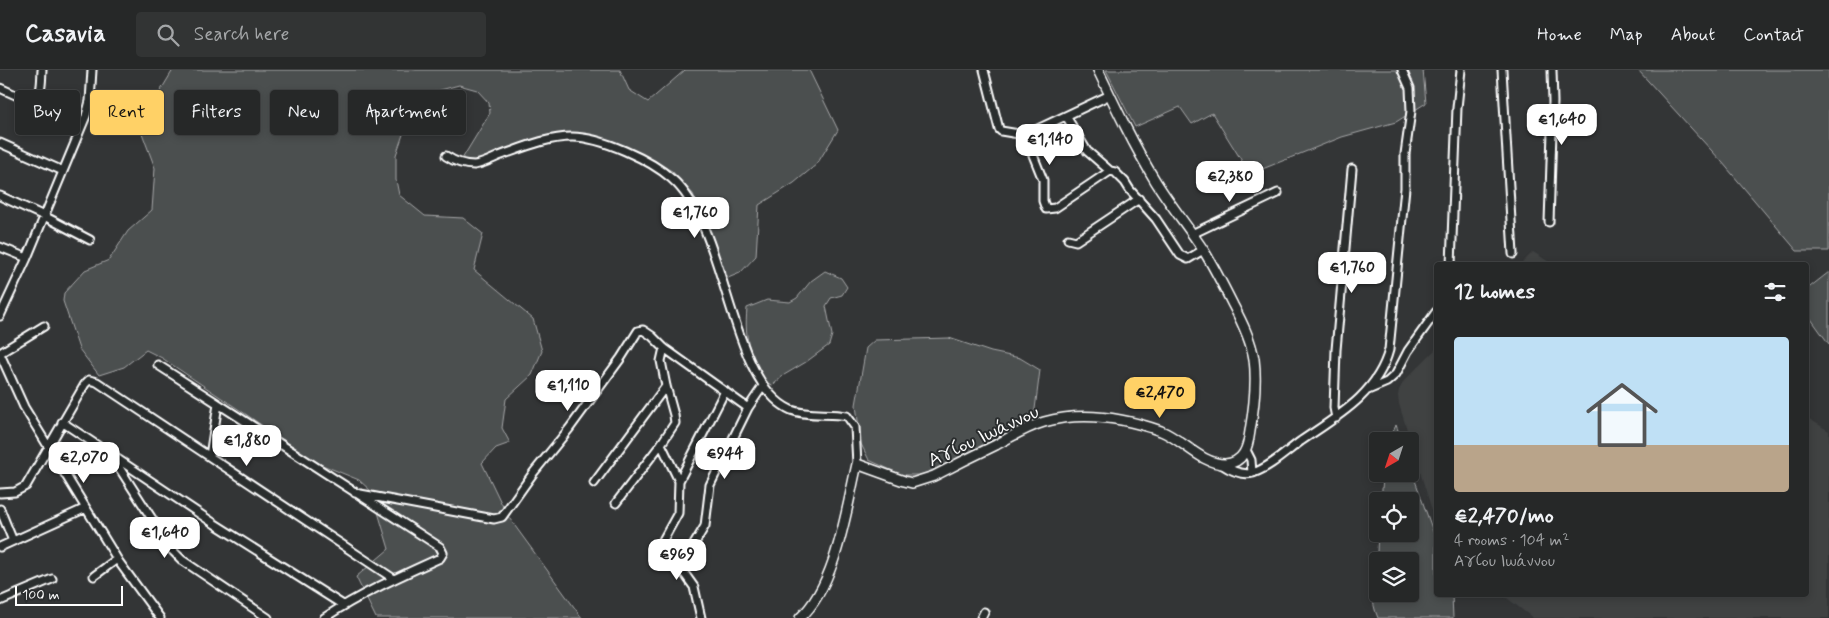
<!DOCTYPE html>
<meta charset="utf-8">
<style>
:root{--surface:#262828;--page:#323434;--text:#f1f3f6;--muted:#a4a6a8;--line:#424445;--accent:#ffd166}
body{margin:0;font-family:Mynerve,sans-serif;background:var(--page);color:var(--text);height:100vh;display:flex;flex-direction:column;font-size:19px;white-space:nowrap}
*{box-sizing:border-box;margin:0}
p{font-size:16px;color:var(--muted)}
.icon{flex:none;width:28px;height:28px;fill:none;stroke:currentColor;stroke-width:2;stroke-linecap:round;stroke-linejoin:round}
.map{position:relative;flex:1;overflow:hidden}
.side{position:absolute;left:1434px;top:192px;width:375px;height:335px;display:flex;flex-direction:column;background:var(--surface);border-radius:5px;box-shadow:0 2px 8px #0003,0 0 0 1px var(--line)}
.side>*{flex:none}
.banner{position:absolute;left:15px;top:20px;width:475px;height:45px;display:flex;gap:10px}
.needle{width:32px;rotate:219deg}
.buttons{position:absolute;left:1369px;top:362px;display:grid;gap:10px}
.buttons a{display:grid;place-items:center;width:50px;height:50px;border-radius:5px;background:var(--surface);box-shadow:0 2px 8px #0003,0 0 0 1px var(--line);font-size:25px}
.scale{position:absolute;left:15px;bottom:12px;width:108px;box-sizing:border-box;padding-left:5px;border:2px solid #fff;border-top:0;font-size:14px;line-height:18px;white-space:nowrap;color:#fff;-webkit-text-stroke:4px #2a2d2e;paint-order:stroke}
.price{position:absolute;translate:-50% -42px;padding:0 11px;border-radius:10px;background:#fff;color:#222;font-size:16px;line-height:32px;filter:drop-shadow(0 1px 2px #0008)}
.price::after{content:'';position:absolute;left:50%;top:30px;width:15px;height:11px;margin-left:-8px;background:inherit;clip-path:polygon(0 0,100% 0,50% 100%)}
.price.current{background:var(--accent);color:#111}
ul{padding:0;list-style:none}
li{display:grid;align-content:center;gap:10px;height:265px;padding:0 20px}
li span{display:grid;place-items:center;height:155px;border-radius:5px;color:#555}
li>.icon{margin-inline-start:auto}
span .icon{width:90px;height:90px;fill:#fffc;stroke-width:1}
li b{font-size:21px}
h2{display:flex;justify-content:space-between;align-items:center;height:60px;padding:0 20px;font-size:21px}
.tag{padding:0 18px;border-radius:5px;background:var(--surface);box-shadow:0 2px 8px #0003,0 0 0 1px var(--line);font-size:18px;line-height:45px}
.tag.current{background:var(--accent);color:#111}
header{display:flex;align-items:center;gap:30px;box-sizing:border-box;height:70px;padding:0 25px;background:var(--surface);border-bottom:1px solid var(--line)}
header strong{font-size:24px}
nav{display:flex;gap:28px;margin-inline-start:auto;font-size:18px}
.search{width:350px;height:45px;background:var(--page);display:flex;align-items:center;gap:12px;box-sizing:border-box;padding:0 18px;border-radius:5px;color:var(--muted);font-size:19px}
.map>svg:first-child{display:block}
.built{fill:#404243}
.green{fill:#4c4f50;stroke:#a6a7a8;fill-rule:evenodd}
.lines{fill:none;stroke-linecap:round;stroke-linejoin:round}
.minor-casing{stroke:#fff;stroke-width:11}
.tertiary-casing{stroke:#fff;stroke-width:12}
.minor{stroke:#2a2d2e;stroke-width:7}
.tertiary{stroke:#2a2d2e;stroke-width:9}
.labels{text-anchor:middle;stroke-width:4;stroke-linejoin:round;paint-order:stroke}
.street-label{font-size:19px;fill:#fff;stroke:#2a2d2e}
</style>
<header>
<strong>Casavia</strong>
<div class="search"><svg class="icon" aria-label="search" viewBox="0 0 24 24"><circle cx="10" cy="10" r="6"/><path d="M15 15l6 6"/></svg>Search here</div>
<nav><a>Home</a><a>Map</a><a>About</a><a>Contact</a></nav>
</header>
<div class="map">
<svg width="1829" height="548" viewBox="0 0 1829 548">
<rect width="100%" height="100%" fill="#333536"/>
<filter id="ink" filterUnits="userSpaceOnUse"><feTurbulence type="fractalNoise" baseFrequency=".02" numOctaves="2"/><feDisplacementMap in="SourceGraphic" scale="10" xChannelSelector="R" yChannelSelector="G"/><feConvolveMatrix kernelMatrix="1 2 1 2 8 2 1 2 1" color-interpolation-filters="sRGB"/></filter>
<g filter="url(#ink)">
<path class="built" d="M1533 182 1554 195H1520Z
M1436 279V453L1399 334 1398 326 1399 320 1404 311Z
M1806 347 1829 361V548H1533L1503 525H1806Z"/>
<path class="green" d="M173 0H620L629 20 648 32 685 0H809L838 60 817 94 794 113 759 135 756 186 740 203 728 208 693 124 672 101 633 81 561 66 470 94 462 89 490 43 489 33 477 20 459 15 422 25 411 41 396 85V110L399 125 425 146 463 148 483 164 474 200 533 249 542 281 532 305 506 329 502 358 510 373 496 378 482 393 507 445 582 548H376L356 507 389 479 372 422 359 410 315 392 244 343 162 288 146 280 124 297 99 305 79 279 63 231 64 223 85 200 109 190 128 161 152 140 155 98 142 63 158 25Z
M1106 0H1423L1426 33 1396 52 1342 67 1250 104 1212 43 1192 54 1180 37 1135 57Z
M1638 0H1829V181H1797L1722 92Z
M825 201 841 208 847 217 842 225 831 228 826 236 832 265 829 275 806 292 784 305 773 315 767 313C750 284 744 272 747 238L767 230 790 232 797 228 811 211Z
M1829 202V274L1806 242V220Z
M949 268 991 282 1020 288 1040 300 1034 347 1021 356 923 405H902L869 390 861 374 856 335 866 278 875 270Z
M1396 355 1402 371H1389Z
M1410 396 1436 470V525H1452L1453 548H1378C1370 529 1373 520 1376 500 1377 488 1377 476 1378 464H1410V431H1381L1383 408 1381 404H1410ZM1410 491V524H1378V491Z"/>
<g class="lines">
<defs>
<path id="minor" d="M984 0 999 59 1001 61 1025 65 1110 25
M1502 0 1513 184
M0 18 31 32C43 26 41 12 42 0
M1066 46 1087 81 1110 101 1115 102 1125 112 1130 120 1156 149 1180 185 1188 189 1203 180
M1025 65 1043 110V131L1046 139 1055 138 1110 101
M0 73 63 101
M446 86C455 92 464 95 474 95 483 94 492 89 499 86 522 78 547 67 572 67 601 67 651 90 672 109 728 157 728 312 791 340 809 347 829 342 847 346L855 357 857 394
M0 126 44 146 90 170
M1549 152 1553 32 1552 0
M1192 164 1278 123
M1068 169 1076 171 1139 129
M0 177 27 188
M1451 195 1457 38 1461 0
M0 246 27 188 86 46 90 31 92 0
M0 283 44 256
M0 284 24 337 119 492 160 548
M158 295 440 477 443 483 440 488C400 506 360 524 324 548
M1368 320 1387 312 1396 304 1408 281 1436 242
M1336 348 1334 338 1336 280 1352 99
M62 352 215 454 343 535
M661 374 679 411 678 443 662 472 694 517 701 548
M1246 380 1251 390 1252 403
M111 385 172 480 182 490 268 548
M210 386 218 334
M1221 394C1230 400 1241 406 1253 403 1270 397 1286 382 1301 371 1336 347 1377 325 1389 280L1405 118V84L1411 41 1410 18 1402 0
M679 411 725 321
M594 413 666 316
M0 423 15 422 26 416 85 314 89 310 97 312 394 509
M355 423 494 449 502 447 534 402 569 359 621 288 638 261 643 260 652 266 664 278 748 338
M616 433 661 374 675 353 674 345 666 316 661 291 664 278
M0 439 13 471
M0 477 86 438
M681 496 705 456 710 415 748 338 763 316
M94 506 117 489
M0 531 52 509
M981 548 984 542"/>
<path id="tertiary" d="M800 548C836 515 846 441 857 394L904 411 912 413 934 406C955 395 975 385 996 375 1012 366 1027 357 1044 352 1083 341 1124 348 1161 361 1182 369 1201 394 1225 394 1244 393 1248 377 1250 361 1254 338 1257 312 1254 289 1251 270 1242 252 1233 235 1224 217 1215 199 1204 181 1189 158 1171 136 1156 112 1134 76 1116 38 1098 0"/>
</defs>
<use href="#minor" class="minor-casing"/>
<use href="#tertiary" class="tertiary-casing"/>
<use href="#minor" class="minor"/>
<use href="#tertiary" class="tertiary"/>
</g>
</g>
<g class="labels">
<g class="street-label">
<text transform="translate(983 365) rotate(-25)" y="7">Αγίου Ιωάννου</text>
</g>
</g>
</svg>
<div class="buttons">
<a><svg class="needle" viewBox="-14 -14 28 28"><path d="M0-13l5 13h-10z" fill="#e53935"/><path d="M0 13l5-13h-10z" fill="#a4a6a8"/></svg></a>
<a><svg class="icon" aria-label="locate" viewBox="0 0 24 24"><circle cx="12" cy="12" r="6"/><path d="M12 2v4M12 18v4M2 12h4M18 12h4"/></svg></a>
<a><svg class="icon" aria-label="layers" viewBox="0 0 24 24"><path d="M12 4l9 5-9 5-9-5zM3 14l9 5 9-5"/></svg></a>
</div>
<div class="scale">100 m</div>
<b class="price" style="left:1562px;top:76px">€1,640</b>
<b class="price" style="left:1050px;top:96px">€1,140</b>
<b class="price" style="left:1230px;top:133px">€2,380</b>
<b class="price" style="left:695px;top:169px">€1,760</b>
<b class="price" style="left:1352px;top:224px">€1,760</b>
<b class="price" style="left:568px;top:342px">€1,110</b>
<b class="price current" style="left:1160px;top:349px">€2,470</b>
<b class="price" style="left:247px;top:397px">€1,880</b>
<b class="price" style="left:725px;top:410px">€944</b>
<b class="price" style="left:84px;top:414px">€2,070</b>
<b class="price" style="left:165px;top:489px">€1,640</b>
<b class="price" style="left:677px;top:511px">€969</b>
<div class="banner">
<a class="tag">Buy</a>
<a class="tag current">Rent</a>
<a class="tag">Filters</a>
<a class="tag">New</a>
<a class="tag">Apartment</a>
</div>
<section class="side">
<h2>12 homes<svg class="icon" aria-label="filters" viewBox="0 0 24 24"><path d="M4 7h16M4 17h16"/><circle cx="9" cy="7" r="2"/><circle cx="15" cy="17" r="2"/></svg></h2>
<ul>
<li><span style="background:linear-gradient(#bfe0f5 70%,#b9a48a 0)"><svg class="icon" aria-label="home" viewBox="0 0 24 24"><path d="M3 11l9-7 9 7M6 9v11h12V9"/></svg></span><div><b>€2,470/mo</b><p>4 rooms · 104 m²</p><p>Αγίου Ιωάννου</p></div></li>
</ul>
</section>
</div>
